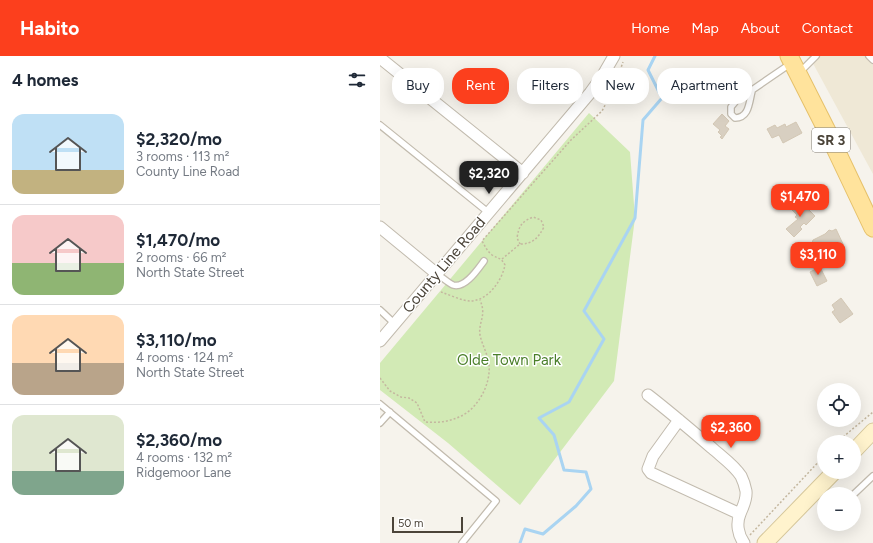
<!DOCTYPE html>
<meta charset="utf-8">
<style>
:root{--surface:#fff;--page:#f6f6f7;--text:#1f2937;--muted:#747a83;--line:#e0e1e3;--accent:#fc3f1d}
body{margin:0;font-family:Figtree,sans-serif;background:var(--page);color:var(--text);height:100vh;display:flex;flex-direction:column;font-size:15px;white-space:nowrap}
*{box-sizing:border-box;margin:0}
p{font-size:13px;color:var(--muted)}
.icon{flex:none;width:22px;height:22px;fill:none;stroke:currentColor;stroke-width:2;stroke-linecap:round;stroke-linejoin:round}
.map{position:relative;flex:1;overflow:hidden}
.drawer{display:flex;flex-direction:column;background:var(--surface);width:380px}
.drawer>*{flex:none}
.guide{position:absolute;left:12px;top:12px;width:380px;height:36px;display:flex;gap:8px}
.controls{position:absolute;left:437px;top:327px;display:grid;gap:8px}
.controls a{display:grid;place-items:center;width:44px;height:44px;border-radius:50%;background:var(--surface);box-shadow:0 4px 16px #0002;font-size:20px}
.scale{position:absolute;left:12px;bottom:10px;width:71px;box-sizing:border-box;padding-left:4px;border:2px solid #4b4439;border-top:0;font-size:11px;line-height:14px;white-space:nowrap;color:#4b4439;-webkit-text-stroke:3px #fff;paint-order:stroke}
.price{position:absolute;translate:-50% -34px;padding:0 9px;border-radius:8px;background:var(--accent);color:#fff;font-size:13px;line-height:26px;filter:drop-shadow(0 1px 2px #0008)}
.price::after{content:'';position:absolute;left:50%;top:24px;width:12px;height:9px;margin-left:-6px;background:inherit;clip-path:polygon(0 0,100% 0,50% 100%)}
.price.active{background:#222;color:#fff}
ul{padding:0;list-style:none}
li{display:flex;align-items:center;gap:12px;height:100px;padding:0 12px}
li+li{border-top:1px solid var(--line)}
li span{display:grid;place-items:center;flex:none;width:112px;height:80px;border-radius:12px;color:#555}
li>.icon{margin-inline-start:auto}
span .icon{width:48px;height:48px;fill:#fffc;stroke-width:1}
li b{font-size:17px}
h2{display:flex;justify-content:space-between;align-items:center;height:48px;padding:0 12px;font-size:17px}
.chip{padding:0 14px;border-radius:16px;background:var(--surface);box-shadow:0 4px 16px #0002;font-size:14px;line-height:36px}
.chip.active{background:var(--accent);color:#fff}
header{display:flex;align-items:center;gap:24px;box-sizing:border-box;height:56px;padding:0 20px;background:var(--accent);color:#fff}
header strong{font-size:19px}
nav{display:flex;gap:22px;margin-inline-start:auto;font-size:14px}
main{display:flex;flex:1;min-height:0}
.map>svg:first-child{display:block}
.education{fill:#efe8d6}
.green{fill:#d2eab5}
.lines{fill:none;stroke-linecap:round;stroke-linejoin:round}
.stream{stroke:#a9d4f2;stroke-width:3}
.building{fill:#d8cfc1;stroke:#d3c7b4}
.lane-casing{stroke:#c2bbae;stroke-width:8}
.street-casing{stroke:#c2bbae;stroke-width:13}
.secondary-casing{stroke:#d6c79b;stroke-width:17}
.primary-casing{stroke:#e6c16a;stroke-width:19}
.path{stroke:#c4b79f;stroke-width:1.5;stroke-dasharray:2 2;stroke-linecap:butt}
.lane{stroke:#fff;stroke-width:5.5}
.street{stroke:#fff;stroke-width:11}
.secondary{stroke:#fff3cd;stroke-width:15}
.primary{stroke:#ffe39c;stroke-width:17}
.labels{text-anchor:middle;stroke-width:3;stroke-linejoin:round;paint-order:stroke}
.shield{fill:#fff;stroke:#817c74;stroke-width:1}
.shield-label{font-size:14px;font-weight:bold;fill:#4b4439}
.street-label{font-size:15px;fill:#4b4439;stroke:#fff}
.park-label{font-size:15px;fill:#4a7f2a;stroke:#fff}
</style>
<header>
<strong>Habito</strong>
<nav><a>Home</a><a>Map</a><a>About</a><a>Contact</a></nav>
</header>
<main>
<section class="drawer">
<h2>4 homes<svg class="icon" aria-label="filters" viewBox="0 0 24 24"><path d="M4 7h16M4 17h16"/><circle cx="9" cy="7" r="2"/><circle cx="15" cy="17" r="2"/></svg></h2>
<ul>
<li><span style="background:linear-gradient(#bfe0f5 70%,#c2b280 0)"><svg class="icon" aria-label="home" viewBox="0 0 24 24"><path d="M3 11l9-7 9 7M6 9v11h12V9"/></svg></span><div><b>$2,320/mo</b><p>3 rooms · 113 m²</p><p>County Line Road</p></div></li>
<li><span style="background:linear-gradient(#f6c9c9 60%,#8fb573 0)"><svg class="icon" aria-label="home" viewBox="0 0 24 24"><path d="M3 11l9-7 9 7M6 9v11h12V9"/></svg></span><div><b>$1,470/mo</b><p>2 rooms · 66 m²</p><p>North State Street</p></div></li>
<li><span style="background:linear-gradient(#ffd9b3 60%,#b9a48a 0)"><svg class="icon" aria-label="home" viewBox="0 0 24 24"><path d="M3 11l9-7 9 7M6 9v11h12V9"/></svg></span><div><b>$3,110/mo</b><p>4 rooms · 124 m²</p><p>North State Street</p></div></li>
<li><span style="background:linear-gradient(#dfe7d0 70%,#7fa58c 0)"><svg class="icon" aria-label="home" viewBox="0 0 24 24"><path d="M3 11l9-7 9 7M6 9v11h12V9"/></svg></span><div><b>$2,360/mo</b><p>4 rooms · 132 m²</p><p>Ridgemoor Lane</p></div></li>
</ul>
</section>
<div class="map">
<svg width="493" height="487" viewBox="0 0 493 487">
<rect width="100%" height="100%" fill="#f6f3ec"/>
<path class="education" d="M429 0H493V118Z"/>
<path class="green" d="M209 57 250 96 255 162 234 325 140 449 68 387 0 334V307Z"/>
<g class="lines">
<path class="stream" d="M140 487 145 473 163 478 196 450 211 433 206 416 184 414 174 379 159 362 189 346 224 283 204 255 255 162 263 64 282 42 268 14 275 0"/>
</g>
<path class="building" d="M342 58 349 65 345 70 349 73 342 83 340 81 342 80 338 76 340 74 333 68Z
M416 66 422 77 403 87 399 79 392 82 387 73 395 69 397 72 405 68 406 71Z
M420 145 435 160 426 169 424 167 420 171 422 173 414 181 406 173 418 163 415 161 417 159 411 153Z
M456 173 463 188 450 194 449 193 439 200 438 198 434 200 430 193 434 191 432 187 433 184 445 178 449 174 452 175Z
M440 211 447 225 437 230 430 216Z
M461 242 473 258 460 267 452 256 455 254 452 249Z"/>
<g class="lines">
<defs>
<path id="lane" d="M489 0 493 4
M420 16 436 0
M372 35C369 47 369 62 355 62L351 58V51L356 45 410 8
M0 69 109 157
M57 218C62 221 68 227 73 229 85 233 98 213 104 205
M0 254 15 268
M0 348 116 445 82 487
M0 367 10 356
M474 438 493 420"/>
<path id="street" d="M0 2 143 117
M0 171 57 218
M0 285 210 37 223 19 234 0
M268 339C290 356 311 374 332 392 342 401 354 409 361 420 363 424 365 430 366 435 367 444 363 450 360 458 356 467 358 479 364 487
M299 364 273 400 268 413 271 417 360 458"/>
<path id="secondary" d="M474 395 493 375
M385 487 454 416"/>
<path id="primary" d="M409 0 446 73 493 172"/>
</defs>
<use href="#lane" class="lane-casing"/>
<use href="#street" class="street-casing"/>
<use href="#secondary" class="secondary-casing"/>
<use href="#primary" class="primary-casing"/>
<path class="path" d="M122 203 140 188C153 188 158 182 164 171L161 164 153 161C141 166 139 170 137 182L140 188
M61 236C70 239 82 245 91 245 109 244 122 224 125 209 121 201 118 203 112 199 107 195 105 190 102 185L191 84 222 55 233 34 243 6
M0 322 10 335 21 341 29 342 37 347 45 366C57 367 68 366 79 361 97 354 111 329 109 309 108 298 102 289 100 279 98 266 107 260 100 244
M457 386 493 356
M370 479 444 400"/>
<use href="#lane" class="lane"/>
<use href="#street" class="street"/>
<use href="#secondary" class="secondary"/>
<use href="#primary" class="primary"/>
</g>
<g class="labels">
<rect class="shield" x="432" y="72" width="38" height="24" rx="3"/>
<g class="shield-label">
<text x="451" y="89">SR 3</text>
</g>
<g class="street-label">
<text transform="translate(64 209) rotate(-50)" y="5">County Line Road</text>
</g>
<g class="park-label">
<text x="129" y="309">Olde Town Park</text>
</g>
</g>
</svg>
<div class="controls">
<a><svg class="icon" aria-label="locate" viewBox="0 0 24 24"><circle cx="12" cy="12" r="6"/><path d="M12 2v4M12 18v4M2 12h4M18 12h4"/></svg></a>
<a>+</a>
<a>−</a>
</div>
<div class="scale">50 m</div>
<b class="price active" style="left:109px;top:139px">$2,320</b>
<b class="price" style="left:420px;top:162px">$1,470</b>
<b class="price" style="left:438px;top:220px">$3,110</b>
<b class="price" style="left:351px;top:393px">$2,360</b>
<div class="guide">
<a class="chip">Buy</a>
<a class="chip active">Rent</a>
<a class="chip">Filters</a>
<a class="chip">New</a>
<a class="chip">Apartment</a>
</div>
</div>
</main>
